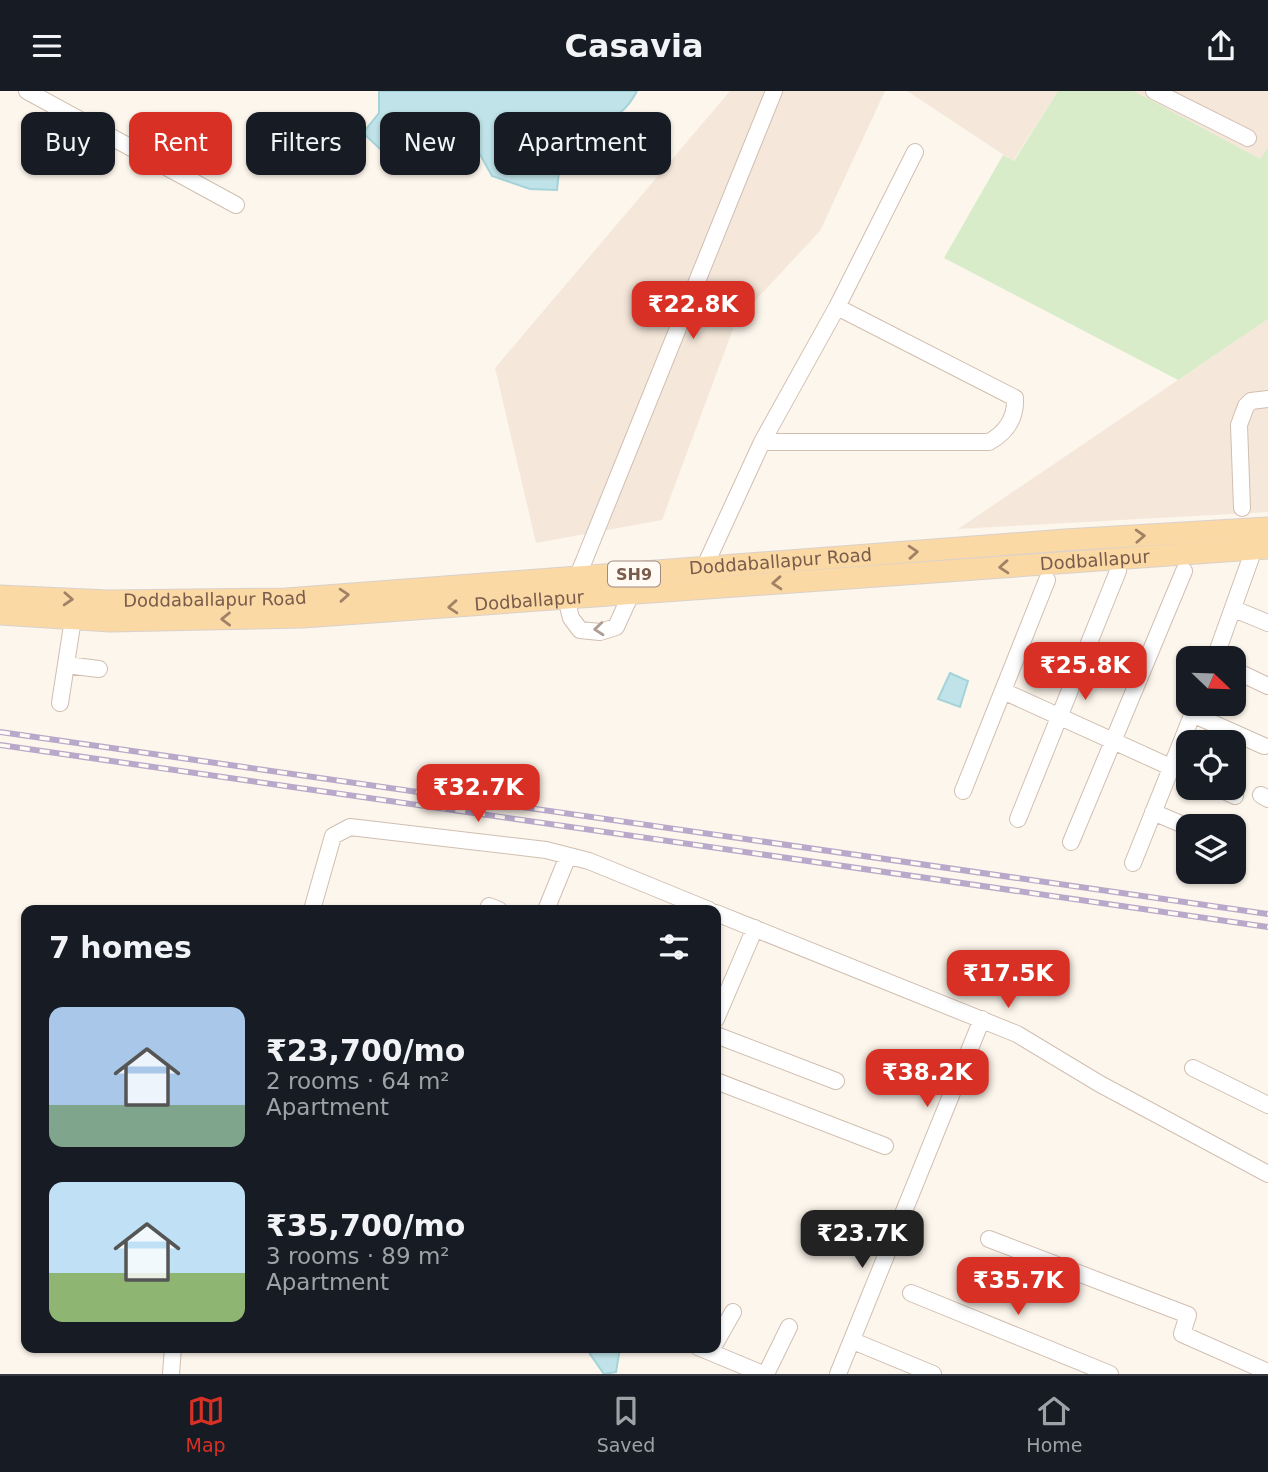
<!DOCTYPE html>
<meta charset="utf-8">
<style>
:root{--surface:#171b24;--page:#20242c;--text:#f1f3f6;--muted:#9ea1a6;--line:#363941;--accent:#d93025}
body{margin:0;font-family:"DejaVu Sans",sans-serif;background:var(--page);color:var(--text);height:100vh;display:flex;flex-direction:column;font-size:26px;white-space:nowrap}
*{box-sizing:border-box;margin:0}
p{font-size:23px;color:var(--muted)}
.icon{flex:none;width:38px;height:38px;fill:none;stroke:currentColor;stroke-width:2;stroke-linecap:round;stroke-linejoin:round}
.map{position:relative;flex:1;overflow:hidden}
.drawer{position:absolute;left:21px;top:814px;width:700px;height:448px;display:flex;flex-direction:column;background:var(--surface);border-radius:14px;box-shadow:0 2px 5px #0004}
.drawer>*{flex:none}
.hud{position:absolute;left:21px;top:21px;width:700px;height:63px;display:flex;gap:14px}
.needle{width:46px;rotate:113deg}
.buttons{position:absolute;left:1176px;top:555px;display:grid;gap:14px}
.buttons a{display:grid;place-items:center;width:70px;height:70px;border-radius:14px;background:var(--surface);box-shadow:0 2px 5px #0004;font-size:35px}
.price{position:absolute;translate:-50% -60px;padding:0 16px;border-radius:14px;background:var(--accent);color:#fff;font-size:23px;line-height:46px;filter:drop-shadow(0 2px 4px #0008)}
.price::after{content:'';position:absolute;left:50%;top:42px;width:21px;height:16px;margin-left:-10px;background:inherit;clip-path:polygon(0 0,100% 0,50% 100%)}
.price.on{background:#222;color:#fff}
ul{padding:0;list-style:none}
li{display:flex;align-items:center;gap:21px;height:175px;padding:0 28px}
li span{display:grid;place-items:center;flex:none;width:196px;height:140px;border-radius:14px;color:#555}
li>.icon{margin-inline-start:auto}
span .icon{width:84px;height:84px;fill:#fffc;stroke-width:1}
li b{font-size:30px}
h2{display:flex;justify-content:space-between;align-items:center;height:84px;padding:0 28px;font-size:30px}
.pill{padding:0 24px;border-radius:14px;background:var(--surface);box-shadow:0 2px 5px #0004;font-size:24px;line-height:63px}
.pill.on{background:var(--accent);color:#fff}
header{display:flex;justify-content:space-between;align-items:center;height:91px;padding:0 28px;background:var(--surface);font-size:32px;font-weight:600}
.tab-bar{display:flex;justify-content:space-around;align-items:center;height:98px;border-top:2px solid var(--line);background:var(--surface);font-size:19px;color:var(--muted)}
.tab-bar a{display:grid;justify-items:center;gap:4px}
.tab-bar .on{color:var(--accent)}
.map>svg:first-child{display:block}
.residential{fill:#f5e8da}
.green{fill:#d8ecc9}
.water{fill:#bfe3e8;stroke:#a5d3da;stroke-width:2}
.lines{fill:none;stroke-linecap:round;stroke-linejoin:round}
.minor-casing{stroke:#d1beb0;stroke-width:18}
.major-casing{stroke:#dad1cd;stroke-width:23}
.minor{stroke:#fff;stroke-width:16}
.major{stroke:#fbd9a5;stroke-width:21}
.rail-casing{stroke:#b9a8c9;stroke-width:6}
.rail{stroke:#fffaf3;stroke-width:3.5;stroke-dasharray:10;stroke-linecap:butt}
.oneway{stroke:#a18267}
.oneway2{stroke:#af9d94}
.labels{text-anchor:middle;stroke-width:5;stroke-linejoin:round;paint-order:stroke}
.shield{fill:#fffaf3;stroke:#a28b7f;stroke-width:2}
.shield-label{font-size:16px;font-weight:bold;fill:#7a5c4d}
.street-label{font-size:18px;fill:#7a5c4d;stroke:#fffaf3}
</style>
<header><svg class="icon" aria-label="menu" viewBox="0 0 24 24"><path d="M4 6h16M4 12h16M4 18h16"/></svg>Casavia<svg class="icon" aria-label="share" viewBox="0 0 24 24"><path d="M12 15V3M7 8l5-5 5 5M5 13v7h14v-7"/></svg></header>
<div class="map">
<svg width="1268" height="1283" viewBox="0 0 1268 1283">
<rect width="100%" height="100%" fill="#fdf6ec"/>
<path class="residential" d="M730 0H885L820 140 736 230 662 429 536 452 495 277Z
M907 0H1058L1013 70Z
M1134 0H1268V57L1261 69Z
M1268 228V421L958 438 1178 289Z"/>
<path class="green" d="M1058 0H1134L1260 68 1268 57V228L1178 289 944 167 1003 64 1014 70Z"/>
<path class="water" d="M379 0H637C627 19 617 27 596 31L599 41 584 61 559 80 557 99 530 98 492 85 478 60 464 49 453 53 447 63 420 67 396 55 380 58 363 42 379 22Z
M950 582 968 590 960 616 938 608Z
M592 1257H620L616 1281 604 1283 590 1263Z"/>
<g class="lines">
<defs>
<path id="minor" d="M27 0 236 114
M1154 0 1248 47
M762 351H989C1007 341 1016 327 1015 307L837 216
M1242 417 1239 334 1246 315 1251 310 1268 308
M704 477 762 351 837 216 915 61
M577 487 774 0
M566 507 571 527 580 539 600 541 616 536 631 503
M1234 518 1268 532
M1215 567 1254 458
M66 574 99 578
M1234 579 1268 595
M1003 600 1188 684
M60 612 73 528
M1192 623 1264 655
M1216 696 1235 705
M963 700 1047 489
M1261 704 1268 708
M1153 721 1188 736
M1018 728 1118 480
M1071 751 1184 480
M1133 772 1197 612
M489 815 499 819
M312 819 333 745 350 736 546 759 589 770 709 819
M546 819 568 765
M716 822 1017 943 1100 993 1268 1083
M716 928 755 837
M716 944 836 990
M1193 977 1268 1014
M716 990 885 1055
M989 1148 1188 1224 1182 1243 1268 1281
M911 1202 1110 1283
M853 1250 933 1283
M716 1251 733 1221
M698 1256 763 1283
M171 1283 173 1256
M766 1283 789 1236
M838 1283 982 928"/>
<g id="major">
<path id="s1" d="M0 505 109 510 286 508 1065 449 1268 437"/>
<path id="s2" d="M0 523 110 530 303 526 1268 457"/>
</g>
</defs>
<use href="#minor" class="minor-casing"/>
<use href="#major" class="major-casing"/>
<use href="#minor" class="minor"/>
<use href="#major" class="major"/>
<defs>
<path id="rail" d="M0 641 1268 823
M0 654 1268 836"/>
</defs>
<use href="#rail" class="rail-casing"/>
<use href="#rail" class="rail"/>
</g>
<defs><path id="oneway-chevron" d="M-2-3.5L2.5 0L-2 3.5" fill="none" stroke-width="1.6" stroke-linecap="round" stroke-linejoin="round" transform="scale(1.75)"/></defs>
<g class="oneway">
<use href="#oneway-chevron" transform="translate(1140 445) rotate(-3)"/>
<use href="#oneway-chevron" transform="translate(913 461) rotate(-4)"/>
<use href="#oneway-chevron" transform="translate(1004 476) rotate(176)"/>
<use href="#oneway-chevron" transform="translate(777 492) rotate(176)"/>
<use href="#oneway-chevron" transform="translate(344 504) rotate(-4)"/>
<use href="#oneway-chevron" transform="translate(68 508) rotate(3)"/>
<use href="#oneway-chevron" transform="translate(453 516) rotate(176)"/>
<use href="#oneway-chevron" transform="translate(226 528) rotate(179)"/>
</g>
<use class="oneway2" href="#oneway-chevron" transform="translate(599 538) rotate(175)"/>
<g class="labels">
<rect class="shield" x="608" y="470.5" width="52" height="25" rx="5"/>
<g class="shield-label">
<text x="634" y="489">SH9</text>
</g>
<g class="street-label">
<text dy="6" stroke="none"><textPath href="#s2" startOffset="1097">Dodballapur</textPath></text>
<text dy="6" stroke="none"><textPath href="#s1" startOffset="782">Doddaballapur Road</textPath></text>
<text dy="6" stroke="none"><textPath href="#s1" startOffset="215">Doddaballapur Road</textPath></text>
<text dy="6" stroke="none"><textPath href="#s2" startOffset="530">Dodballapur</textPath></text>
</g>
</g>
</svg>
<div class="buttons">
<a><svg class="needle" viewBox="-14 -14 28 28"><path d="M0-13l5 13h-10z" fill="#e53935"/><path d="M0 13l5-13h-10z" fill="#9ea1a6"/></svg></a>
<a><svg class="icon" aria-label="locate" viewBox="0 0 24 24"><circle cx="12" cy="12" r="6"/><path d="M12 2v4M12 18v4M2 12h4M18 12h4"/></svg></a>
<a><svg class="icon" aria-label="layers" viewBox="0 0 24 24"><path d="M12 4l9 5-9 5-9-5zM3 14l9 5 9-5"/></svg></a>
</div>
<b class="price" style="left:693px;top:250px">₹22.8K</b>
<b class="price" style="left:1085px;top:611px">₹25.8K</b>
<b class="price" style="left:478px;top:733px">₹32.7K</b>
<b class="price" style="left:1008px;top:919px">₹17.5K</b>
<b class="price" style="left:927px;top:1018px">₹38.2K</b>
<b class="price on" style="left:862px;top:1179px">₹23.7K</b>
<b class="price" style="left:1018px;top:1226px">₹35.7K</b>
<div class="hud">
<a class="pill">Buy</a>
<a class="pill on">Rent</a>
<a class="pill">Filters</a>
<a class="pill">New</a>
<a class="pill">Apartment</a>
</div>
<section class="drawer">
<h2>7 homes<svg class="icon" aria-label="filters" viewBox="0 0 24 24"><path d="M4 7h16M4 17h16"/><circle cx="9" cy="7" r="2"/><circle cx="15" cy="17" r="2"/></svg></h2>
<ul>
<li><span style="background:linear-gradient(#a9c7e8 70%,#7fa58c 0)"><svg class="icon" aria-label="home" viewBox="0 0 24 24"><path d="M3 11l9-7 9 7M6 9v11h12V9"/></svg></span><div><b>₹23,700/mo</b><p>2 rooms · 64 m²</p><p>Apartment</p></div></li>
<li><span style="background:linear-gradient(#bfe0f5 65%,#8fb573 0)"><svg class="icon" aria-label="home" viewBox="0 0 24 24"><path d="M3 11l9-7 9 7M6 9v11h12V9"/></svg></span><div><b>₹35,700/mo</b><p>3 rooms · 89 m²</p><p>Apartment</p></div></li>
</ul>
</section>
</div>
<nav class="tab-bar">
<a class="on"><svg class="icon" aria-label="map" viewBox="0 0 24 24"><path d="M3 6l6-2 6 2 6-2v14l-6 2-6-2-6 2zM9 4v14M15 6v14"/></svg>Map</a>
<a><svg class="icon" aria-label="saved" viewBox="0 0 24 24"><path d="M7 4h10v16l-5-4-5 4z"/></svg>Saved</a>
<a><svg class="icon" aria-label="home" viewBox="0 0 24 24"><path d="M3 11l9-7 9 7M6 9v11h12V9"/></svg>Home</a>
</nav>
